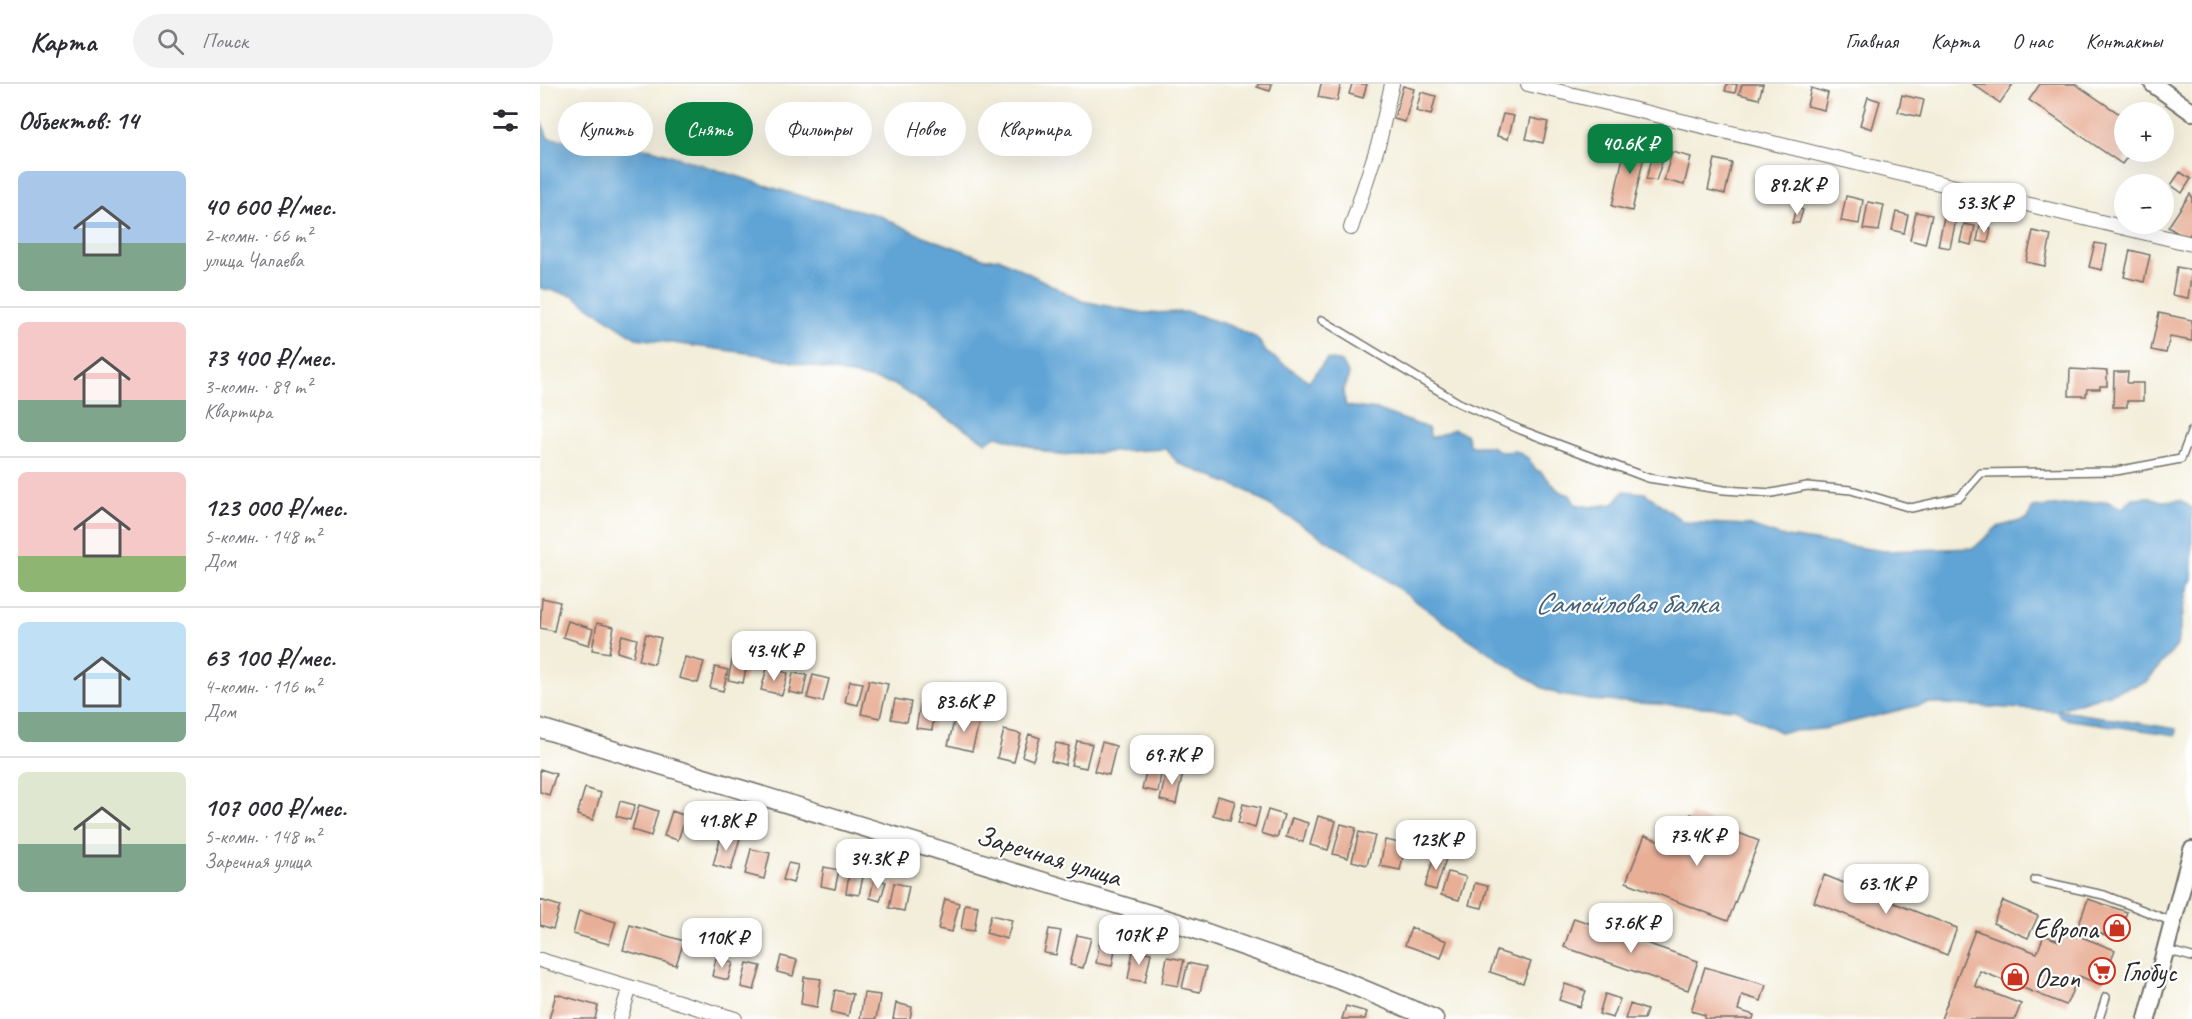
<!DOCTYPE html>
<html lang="ru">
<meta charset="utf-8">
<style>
:root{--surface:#fff;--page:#f2f2f3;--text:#2b2b33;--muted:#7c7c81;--line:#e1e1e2;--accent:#0b8043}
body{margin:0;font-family:Caveat,sans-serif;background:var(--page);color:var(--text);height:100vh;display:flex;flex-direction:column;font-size:22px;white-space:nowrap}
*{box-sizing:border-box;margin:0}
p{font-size:20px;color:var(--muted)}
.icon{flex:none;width:33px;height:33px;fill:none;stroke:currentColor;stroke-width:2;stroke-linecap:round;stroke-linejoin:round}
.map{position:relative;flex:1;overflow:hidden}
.sheet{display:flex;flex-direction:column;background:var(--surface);width:540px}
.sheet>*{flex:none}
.top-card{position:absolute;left:18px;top:18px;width:570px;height:54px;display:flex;gap:12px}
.tools{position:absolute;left:1574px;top:18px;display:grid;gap:12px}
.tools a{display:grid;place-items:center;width:60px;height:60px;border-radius:50%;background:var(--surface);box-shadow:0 6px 24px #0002;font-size:30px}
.price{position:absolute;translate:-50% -51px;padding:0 14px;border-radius:12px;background:#fff;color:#222;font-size:20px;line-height:39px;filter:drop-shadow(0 2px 3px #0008)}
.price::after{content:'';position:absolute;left:50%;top:36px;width:18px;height:14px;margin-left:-9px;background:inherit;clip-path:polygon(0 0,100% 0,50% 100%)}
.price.selected{background:var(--accent);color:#fff}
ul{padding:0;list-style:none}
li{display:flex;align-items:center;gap:18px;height:150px;padding:0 18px}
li+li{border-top:2px solid var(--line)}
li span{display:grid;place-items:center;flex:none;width:168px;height:120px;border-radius:9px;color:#555}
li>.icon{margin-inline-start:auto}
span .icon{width:72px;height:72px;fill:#fffc;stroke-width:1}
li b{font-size:26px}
h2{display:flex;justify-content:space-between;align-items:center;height:72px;padding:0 18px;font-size:26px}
.pill{padding:0 21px;border-radius:27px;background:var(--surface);box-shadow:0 6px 24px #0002;font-size:21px;line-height:54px}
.pill.selected{background:var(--accent);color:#fff}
header{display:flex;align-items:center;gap:36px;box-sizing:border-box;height:84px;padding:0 30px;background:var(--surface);border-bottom:2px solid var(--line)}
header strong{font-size:28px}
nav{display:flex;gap:33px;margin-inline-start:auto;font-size:21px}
.search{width:420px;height:54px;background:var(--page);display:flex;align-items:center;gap:15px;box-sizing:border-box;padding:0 21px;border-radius:33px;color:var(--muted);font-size:22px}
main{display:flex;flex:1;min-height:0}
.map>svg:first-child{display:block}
.water{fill:#61a4d5;stroke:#466880;stroke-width:1.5}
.building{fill:#e8af96}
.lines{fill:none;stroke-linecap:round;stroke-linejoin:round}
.service-casing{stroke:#716f68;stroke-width:10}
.minor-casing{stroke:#716f68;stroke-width:16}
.tertiary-casing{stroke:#716f68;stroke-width:20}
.secondary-casing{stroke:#716f68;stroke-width:21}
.service{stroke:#fff;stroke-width:7}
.minor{stroke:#fff;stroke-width:14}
.tertiary{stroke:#fff;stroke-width:16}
.secondary{stroke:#fff;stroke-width:18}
.labels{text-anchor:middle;stroke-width:4.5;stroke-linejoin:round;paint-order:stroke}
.street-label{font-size:28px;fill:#2b2b2b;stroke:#fff}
.poi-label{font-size:28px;fill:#2b2b2b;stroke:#fff;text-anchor:start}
.water-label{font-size:30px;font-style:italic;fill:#436177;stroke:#fff}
</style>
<header>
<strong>Карта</strong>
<div class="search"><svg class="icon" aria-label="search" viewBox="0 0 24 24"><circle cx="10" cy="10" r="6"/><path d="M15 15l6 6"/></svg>Поиск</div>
<nav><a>Главная</a><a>Карта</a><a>О нас</a><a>Контакты</a></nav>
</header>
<main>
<section class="sheet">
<h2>Объектов: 14<svg class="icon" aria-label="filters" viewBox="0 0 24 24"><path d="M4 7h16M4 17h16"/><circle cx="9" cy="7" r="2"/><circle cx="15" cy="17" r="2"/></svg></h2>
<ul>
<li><span style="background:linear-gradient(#a9c7e8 60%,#7fa58c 0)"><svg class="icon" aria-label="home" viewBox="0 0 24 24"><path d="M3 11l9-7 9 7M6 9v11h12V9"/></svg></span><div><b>40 600 ₽/мес.</b><p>2-комн. · 66 m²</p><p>улица Чапаева</p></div></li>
<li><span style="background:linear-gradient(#f6c9c9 65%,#7fa58c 0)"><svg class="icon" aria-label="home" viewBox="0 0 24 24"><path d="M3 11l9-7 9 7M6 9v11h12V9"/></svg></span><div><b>73 400 ₽/мес.</b><p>3-комн. · 89 m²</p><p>Квартира</p></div></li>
<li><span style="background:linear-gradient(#f6c9c9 70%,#8fb573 0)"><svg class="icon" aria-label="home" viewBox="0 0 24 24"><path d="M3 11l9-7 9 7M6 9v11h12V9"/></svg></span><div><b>123 000 ₽/мес.</b><p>5-комн. · 148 m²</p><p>Дом</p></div></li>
<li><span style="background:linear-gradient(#bfe0f5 75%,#7fa58c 0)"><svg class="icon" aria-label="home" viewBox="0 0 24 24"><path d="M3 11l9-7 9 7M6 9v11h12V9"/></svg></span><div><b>63 100 ₽/мес.</b><p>4-комн. · 116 m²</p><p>Дом</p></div></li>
<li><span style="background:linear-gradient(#dfe7d0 60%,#7fa58c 0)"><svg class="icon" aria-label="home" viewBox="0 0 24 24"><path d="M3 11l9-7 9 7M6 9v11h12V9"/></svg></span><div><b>107 000 ₽/мес.</b><p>5-комн. · 148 m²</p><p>Заречная улица</p></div></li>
</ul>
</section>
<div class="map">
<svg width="1652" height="935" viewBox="0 0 1652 935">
<rect width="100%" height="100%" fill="#fff"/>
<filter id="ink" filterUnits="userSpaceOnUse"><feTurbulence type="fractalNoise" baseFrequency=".0167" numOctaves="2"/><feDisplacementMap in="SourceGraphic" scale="12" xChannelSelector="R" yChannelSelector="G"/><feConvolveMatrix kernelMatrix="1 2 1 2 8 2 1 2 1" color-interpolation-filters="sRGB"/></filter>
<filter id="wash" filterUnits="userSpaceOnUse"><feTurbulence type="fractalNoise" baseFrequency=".008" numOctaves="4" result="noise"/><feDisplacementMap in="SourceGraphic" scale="24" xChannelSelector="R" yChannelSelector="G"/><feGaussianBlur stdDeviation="1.35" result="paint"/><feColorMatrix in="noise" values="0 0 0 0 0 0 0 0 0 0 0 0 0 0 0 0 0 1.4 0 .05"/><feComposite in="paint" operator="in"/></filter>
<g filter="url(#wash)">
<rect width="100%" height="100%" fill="#f3eeda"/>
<path class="water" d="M0 39H2L8 54 112 65 253 110 338 131 378 150 446 175 459 174 542 217 603 229 648 228 691 242 717 254 726 268 769 297 787 275 802 278 809 291 803 308 806 322 838 326 888 344 891 354 914 345 926 350 930 362H950L962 368 976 367 988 374 996 386 1001 388 1019 407 1030 411 1035 420 1050 423 1073 420 1084 407 1105 409 1144 438 1207 441 1240 452 1344 467 1434 464 1457 443 1488 435 1492 424 1566 417 1582 424 1593 414 1606 413 1622 417 1640 416 1652 424V494L1647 508 1637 562 1606 598 1517 626 1636 645V651L1524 635 1515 627 1388 619 1283 645 1240 648 1195 625 1050 616 1020 611 1001 603 914 545 816 474 705 406 638 379 626 365 517 371 457 352 446 358 353 300 221 271 96 254 32 211 0 204Z"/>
<g id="blocks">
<path class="building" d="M718 0H732L730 7 717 3Z
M781 0H801L797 17 778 13Z
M812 0H827L823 14 809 10Z
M1187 0H1197L1195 9 1185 7Z
M1202 0H1223L1219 15 1199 10Z
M1433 0H1473L1460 19Z
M1500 0H1535L1584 33V68H1591L1582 80 1489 16Z
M863 2 874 5 865 38 854 35Z
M1271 4 1288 9 1284 26 1267 22Z
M881 8 896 12 891 31 876 27Z
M1362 11 1384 16 1380 33 1358 28Z
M1328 13 1340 17 1332 45 1320 41Z
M963 30 974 32 968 55 957 52Z
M991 34 1008 38 1003 59 986 55Z
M1087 55 1107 59 1092 127 1072 122Z
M1116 62 1126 66 1116 97 1106 95Z
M1132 68 1151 73 1144 101 1124 96Z
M1175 75 1192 79 1185 110 1168 106Z
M1640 88 1651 95 1642 109 1631 101Z
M1231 91 1240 94 1236 116 1227 114Z
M1246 93 1257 95 1253 115 1243 113Z
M1650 110 1652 112V147L1647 155 1628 143Z
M1306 112 1323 116 1319 140 1301 137Z
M1328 118 1344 121 1339 147 1323 145Z
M1256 124 1263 126 1259 139H1252Z
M1356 128 1368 131 1364 149 1352 146Z
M1376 128 1392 131 1385 160 1370 156Z
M1404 133 1416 136 1410 164 1398 162Z
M1424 140 1435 142 1431 161 1420 158Z
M1440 141 1451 144 1448 159 1437 157Z
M1493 147 1511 151 1505 182 1486 178Z
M1555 159 1567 161 1562 186 1549 183Z
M1590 166 1610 171 1604 198 1584 193Z
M1637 183 1652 186 1648 214 1632 211Z
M1619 229 1652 236V257L1630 253 1626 269 1611 266Z
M1530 285 1567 287V302H1560V305H1547L1546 312H1529Z
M1574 288H1588L1587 299H1603V317H1587V323H1573Z
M2 514 20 518 14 547 0 544Z
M28 537 53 545 49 561 23 553Z
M57 539 74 543 69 569 52 566Z
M106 550 121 554 114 580 99 576Z
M82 551 97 555 93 573 77 568Z
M194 567 209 570 203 599 188 596Z
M145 573 164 578 158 599 139 594Z
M175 583 188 586 183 607 170 604Z
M227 584 248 589 242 611 221 606Z
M253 589 267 591 263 611 249 608Z
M273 591 289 595 283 618 267 614Z
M329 596 348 600 340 634 321 630Z
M310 597 323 599 318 621 305 618Z
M355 615 371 618 367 638 351 635Z
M381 616 396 618 392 646 376 644Z
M416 630 440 636 432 667 408 661Z
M464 646 481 650 474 678 457 674Z
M489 650 500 654 493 676 482 672Z
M537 657 552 660 546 684 531 681Z
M562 658 576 662 569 691 554 687Z
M516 659 529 662 525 681 511 677Z
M609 675 623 678 618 708 602 705Z
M0 685 16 690 9 711 0 708Z
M627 685 643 689 636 720 620 716Z
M45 704 61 709 53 736 37 731Z
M678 712 695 717 690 736 673 731Z
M80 717 95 721 90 736 76 732Z
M703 720 720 724 715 744 698 739Z
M99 721 118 727 111 752 92 746Z
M728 726 744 731 737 754 721 749Z
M132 727 146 732 138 756 124 752Z
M1151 730 1219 757 1188 837 1086 798 1105 751 1137 764Z
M778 732 796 737 788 766 770 761Z
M752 734 768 739 763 758 746 753Z
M801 740 816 744 808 774 793 770Z
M819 748 835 752 827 781 812 777Z
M182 749 200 754 191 786 173 781Z
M845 756 866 760 860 786 840 782Z
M211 765 230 769 224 795 205 790Z
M895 769 907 772 896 806 885 803Z
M248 779 258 781 253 799 243 796Z
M284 783 299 786 295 805 281 802Z
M908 788 926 793 919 816 901 811Z
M309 790 323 793 319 811 306 809Z
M1284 791 1417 844 1407 871 1274 818Z
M334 795 346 798 340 817 330 814Z
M354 799 369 802 364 827 349 824Z
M935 799 948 802 942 824 929 821Z
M405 815 419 819 412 848 398 845Z
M1548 815 1587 828 1577 855 1538 842Z
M0 816 20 822 13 845 0 841Z
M1463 817 1498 832 1488 854 1453 839Z
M425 820 438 822 434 847 421 845Z
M39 827 76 838 69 860 33 850Z
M451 831 472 836 467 855 446 849Z
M1034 834 1158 877 1148 906 1024 863Z
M90 841 144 857 136 881 83 866Z
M871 844 907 857 901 874 865 861Z
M509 845 521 847 516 871 504 869Z
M1435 846 1497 869 1504 851 1521 858 1526 847 1575 866 1561 901 1539 892 1526 921 1440 887 1435 902 1481 920 1475 935H1401Z
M537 851 551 854 543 884 530 881Z
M560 857 576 860 572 882 556 879Z
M593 866 611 869 605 898 588 895Z
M957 867 991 878 983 899 950 888Z
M241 872 257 876 253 892 237 888Z
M627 873 644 876 638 902 622 899Z
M176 874 193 879 188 896 172 892Z
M207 879 221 882 214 906 201 903Z
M648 879 666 883 660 908 642 904Z
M1165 883 1226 901 1221 917 1202 911 1198 926 1214 931 1213 935H1164L1165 931 1151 927Z
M264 893 281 895 277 923 261 920Z
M1025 900 1046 907 1040 923 1019 916Z
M295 906 313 910 308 932 291 928Z
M324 909 340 911 336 935H320Z
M16 910 58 922 55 935H9Z
M1065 910 1080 915 1073 934 1059 930Z
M356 919 372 923 370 935H353Z
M1090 920 1107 926 1104 935H1085Z
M806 922 827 928 825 935H802Z"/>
</g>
</g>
<g filter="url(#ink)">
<use href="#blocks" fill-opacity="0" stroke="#716f68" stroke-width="1.5"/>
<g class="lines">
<defs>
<path id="service" d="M782 236 919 319 981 346 1108 394 1184 406 1232 409 1267 402 1311 406 1371 424 1420 413 1441 389 1576 387 1641 375 1652 346
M1495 796 1564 811 1633 838
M1626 866 1652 873
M1559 935 1566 913"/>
<path id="minor" d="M988 0 1652 160
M811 144 839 58 852 0
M0 876 195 935
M80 935 90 903"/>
<path id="tertiary" d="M1613 0 1652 28
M1607 935 1652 766"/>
<path id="secondary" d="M0 644 635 838 803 897 894 935"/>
</defs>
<use href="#service" class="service-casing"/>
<use href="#minor" class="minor-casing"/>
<use href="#tertiary" class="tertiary-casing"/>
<use href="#secondary" class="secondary-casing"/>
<use href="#service" class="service"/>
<use href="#minor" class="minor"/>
<use href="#tertiary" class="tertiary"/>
<use href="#secondary" class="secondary"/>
</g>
</g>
<defs>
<symbol id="shop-ring" viewBox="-11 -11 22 22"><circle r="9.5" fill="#fff" stroke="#c8321e" stroke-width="1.5"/><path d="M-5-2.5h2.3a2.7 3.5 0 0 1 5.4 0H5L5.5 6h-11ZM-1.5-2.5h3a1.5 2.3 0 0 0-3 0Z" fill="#c8321e"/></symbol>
<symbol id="supermarket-ring" viewBox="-11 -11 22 22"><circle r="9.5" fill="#fff" stroke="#c8321e" stroke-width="1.5"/><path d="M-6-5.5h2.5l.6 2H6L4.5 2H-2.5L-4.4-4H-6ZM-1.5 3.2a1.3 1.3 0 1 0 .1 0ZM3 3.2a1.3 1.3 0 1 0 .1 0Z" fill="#c8321e"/></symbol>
</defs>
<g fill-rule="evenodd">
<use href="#shop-ring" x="1562" y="829" width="30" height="30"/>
<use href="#supermarket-ring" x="1547" y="872" width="30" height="30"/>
<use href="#shop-ring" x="1460" y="878" width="30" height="30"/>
</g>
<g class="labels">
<g class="street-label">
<text transform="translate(509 771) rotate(17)" y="10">Заречная улица</text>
</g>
<g class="poi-label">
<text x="1558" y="854" text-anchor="end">Европа</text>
<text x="1582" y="897">Глобус</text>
<text x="1494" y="903">Ozon</text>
</g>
<g class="water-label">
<text x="1086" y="529">Самойловая балка</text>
</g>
</g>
</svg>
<div class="tools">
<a>+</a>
<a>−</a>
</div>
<b class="price selected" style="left:1090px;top:91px">40.6K ₽</b>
<b class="price" style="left:1257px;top:132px">89.2K ₽</b>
<b class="price" style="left:1444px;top:150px">53.3K ₽</b>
<b class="price" style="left:234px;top:598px">43.4K ₽</b>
<b class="price" style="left:424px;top:649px">83.6K ₽</b>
<b class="price" style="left:632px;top:702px">69.7K ₽</b>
<b class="price" style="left:186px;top:768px">41.8K ₽</b>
<b class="price" style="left:1157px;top:783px">73.4K ₽</b>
<b class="price" style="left:896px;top:787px">123K ₽</b>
<b class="price" style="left:338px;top:806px">34.3K ₽</b>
<b class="price" style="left:1346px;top:831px">63.1K ₽</b>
<b class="price" style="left:1091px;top:870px">57.6K ₽</b>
<b class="price" style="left:599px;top:882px">107K ₽</b>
<b class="price" style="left:182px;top:885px">110K ₽</b>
<div class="top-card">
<a class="pill">Купить</a>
<a class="pill selected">Снять</a>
<a class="pill">Фильтры</a>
<a class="pill">Новое</a>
<a class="pill">Квартира</a>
</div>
</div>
</main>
